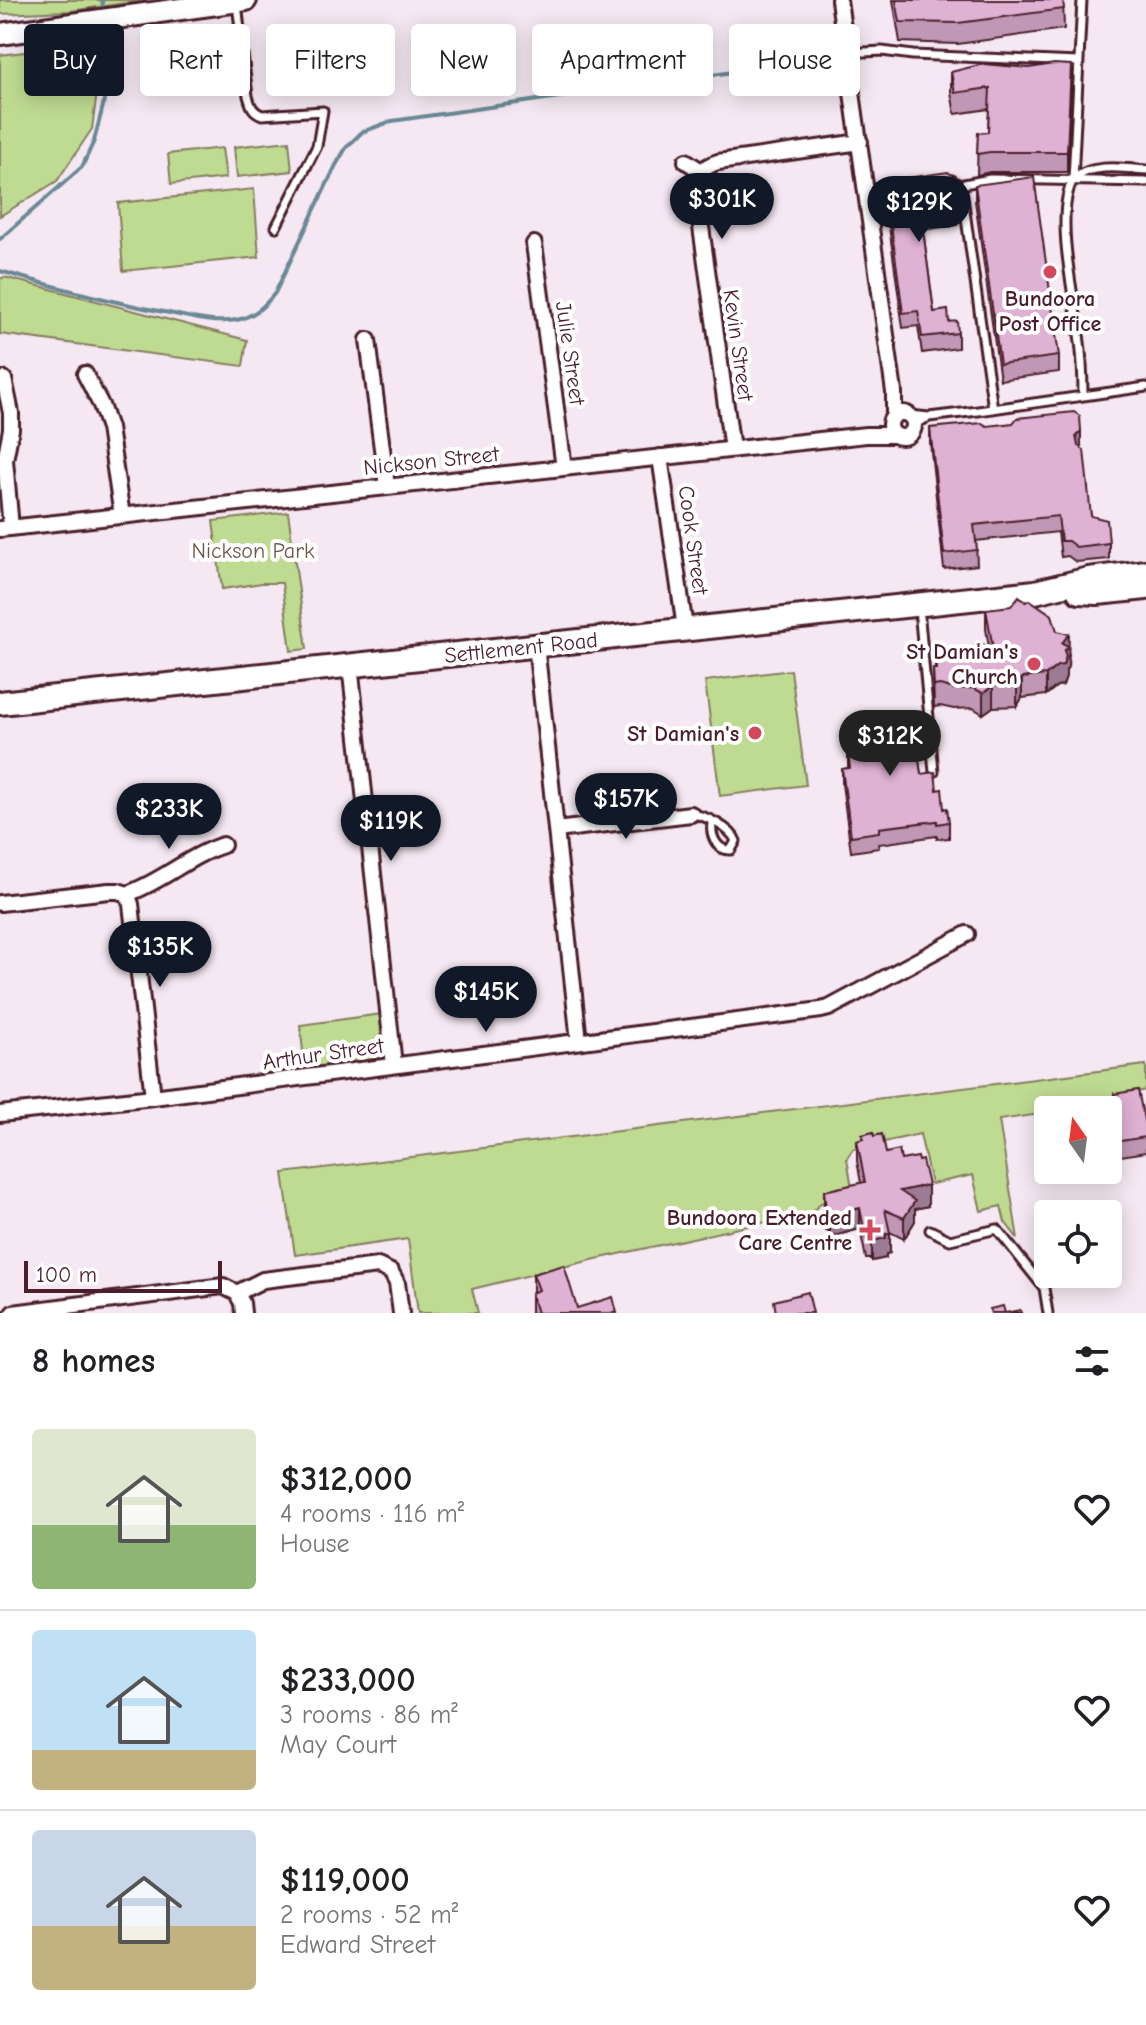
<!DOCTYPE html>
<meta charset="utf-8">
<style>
:root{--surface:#fff;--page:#f2f2f2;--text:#202124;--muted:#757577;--line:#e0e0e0;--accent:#111827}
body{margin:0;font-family:"Comic Neue",sans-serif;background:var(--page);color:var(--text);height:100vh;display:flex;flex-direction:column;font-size:30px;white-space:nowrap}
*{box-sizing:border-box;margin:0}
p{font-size:26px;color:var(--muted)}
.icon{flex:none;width:44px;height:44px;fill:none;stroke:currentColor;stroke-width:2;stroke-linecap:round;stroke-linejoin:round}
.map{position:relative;height:1313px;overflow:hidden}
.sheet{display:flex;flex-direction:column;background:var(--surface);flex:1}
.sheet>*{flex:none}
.banner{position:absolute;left:24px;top:24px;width:1098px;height:72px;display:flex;gap:16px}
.needle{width:52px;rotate:346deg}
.buttons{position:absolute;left:1034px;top:1096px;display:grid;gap:16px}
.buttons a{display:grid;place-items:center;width:88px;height:88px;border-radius:8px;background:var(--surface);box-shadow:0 4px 20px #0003;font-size:40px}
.scale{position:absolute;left:24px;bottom:20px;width:198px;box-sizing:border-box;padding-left:8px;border:4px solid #4a1f2b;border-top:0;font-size:22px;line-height:28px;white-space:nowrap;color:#4a1f2b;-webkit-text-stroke:6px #fff;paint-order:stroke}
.price{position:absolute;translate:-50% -68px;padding:0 18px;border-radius:28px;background:var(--accent);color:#fff;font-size:26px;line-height:52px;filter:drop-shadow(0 2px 4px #0008)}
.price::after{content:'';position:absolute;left:50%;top:48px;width:24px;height:18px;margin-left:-12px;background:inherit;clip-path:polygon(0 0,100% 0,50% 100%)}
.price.active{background:#222;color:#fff}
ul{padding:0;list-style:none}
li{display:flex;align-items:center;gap:24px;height:200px;padding:0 32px}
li+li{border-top:2px solid var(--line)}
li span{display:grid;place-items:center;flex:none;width:224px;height:160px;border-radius:8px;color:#555}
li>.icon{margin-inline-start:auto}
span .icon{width:96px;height:96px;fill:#fffc;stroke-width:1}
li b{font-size:34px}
h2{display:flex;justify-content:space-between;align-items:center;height:96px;padding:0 32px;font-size:34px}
.tag{padding:0 28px;border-radius:8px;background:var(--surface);box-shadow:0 4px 20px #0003;font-size:28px;line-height:72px}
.tag.active{background:var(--accent);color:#fff}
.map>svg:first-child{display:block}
.green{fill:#bfdb92;stroke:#847d5e;stroke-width:2}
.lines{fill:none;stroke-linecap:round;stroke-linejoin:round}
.stream{stroke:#6a8896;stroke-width:4}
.lane-casing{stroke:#4a1f2b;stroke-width:13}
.street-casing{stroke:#4a1f2b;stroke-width:20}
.secondary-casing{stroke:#4a1f2b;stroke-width:26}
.primary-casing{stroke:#4a1f2b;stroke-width:28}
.lane{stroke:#fff;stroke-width:7}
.street{stroke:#fff;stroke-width:14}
.secondary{stroke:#fff;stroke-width:20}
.primary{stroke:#fff;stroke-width:22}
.wall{fill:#c098b5;stroke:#4a1f2b;stroke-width:2}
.shaded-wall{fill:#9c7c94;stroke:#4a1f2b;stroke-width:2}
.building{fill:#dfb1d3;stroke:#4a1f2b;stroke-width:2}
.poi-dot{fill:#d1495b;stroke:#fff;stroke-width:3}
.labels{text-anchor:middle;stroke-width:8;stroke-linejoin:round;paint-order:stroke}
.poi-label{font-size:22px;font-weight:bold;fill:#4a1f2b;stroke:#fff;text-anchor:end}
.street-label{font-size:22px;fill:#4a1f2b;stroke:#fff}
.park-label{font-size:22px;fill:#6d574a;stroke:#fff}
</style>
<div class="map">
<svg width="1146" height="1313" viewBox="0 0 1146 1313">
<rect width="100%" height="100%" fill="#f5e8f2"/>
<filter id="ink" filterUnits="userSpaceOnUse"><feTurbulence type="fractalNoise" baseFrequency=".0125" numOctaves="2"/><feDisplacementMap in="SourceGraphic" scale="16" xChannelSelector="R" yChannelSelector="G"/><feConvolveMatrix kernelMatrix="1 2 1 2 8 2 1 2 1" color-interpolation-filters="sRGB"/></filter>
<g filter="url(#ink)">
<path class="green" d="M0 0H146L70 11 0 14Z
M103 48 92 129 57 181 0 216V55L50 49Z
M289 141 292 171 237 177 234 147Z
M222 148 226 178 171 184 168 154Z
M254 189 259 257 123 271 118 203Z
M4 277 247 340 243 366 0 334V279Z
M288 512 307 649 291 651 282 583H262L222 589 213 521Z
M791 670 806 785 720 796 705 681Z
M382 1014C384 1031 389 1045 377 1059L305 1068 300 1025Z
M1146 1065V1090L1065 1110H1048V1113L999 1120 1018 1239 1005 1222 1001 1206 981 1211 973 1175 931 1184 920 1134 853 1149 847 1158 853 1195 821 1203 812 1212 596 1259 472 1289 478 1313H418L408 1239 295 1255 283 1173Z"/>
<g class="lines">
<path class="stream" d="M102 0 104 14
M0 239 82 167 94 141 103 106 110 62 105 26
M0 271C58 288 115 303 174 314 193 318 216 324 236 320 253 317 264 307 275 293L336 165 346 148 362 132 392 121 830 58"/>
<defs>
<path id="lane" d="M1082 0 1073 180C1054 214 1074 295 1079 334 1082 355 1083 375 1083 396
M237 4 248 96C251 106 252 111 262 115L323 111 317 146 276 227
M847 53 882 51 913 55 1078 62
M947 180H952L959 185 990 179 1146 182
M1073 180C1090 163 1123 168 1146 170
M959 185 962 190 993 409
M866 190 895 186
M910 415 929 417 978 411 1146 387
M914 424 927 418
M919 609 934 772
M691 814C705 815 731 828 736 841L731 850C717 851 710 836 712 823
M930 1230 950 1240 997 1229 1044 1288 1048 1313"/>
<path id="street" d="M839 0 894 392V416
M686 161 701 171
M534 244 564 468
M368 340 387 487
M85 374 101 405 109 428 122 516
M4 379 11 413V429L5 460 11 528
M890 425a12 12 0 1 1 24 0a12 12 0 1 1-24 0Z
M732 449 696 191C697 174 702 167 718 162L860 142
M660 457 685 628
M0 529 866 435H895
M536 645 579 1041
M350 665 394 1065
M556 830 691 814
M127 894 131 904 153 1097
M127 894C162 882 188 856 223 845
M0 903 109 891H118L127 894
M0 1114 153 1097 821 1010 829 1008 967 934
M237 1293 242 1303 243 1313
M13 1313 223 1286 237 1293 263 1280 378 1266 391 1272 397 1283 401 1313"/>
<path id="secondary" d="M0 34 246 0"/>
<path id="primary" d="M1079 592 1097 593 1146 588
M0 703 1035 592 1089 579 1146 572"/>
</defs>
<use href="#lane" class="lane-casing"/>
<use href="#street" class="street-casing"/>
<use href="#secondary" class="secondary-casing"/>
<use href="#primary" class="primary-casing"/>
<use href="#lane" class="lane"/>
<use href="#street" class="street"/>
<use href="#secondary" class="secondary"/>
<use href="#primary" class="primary"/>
</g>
<path class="wall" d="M893 0H1063L1064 29 958 44 900 42Z
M951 72 1071 86 1067 172H990L977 175 978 133 988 132 989 109 955 114 951 92Z
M885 181 957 210V225L923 230 934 312 949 322 958 333V348L922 353 918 326 903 328 885 197Z
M975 185 1059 356V372L1000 380 975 201Z
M987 426 1081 446 1080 448 1091 516 1109 543V559L1076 562 1068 556 1061 557 1058 532 976 541 977 565 944 569 930 443V428Z
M986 609 1057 631 1069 654 1068 667 1066 670V676L1063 685 1057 686 1046 695 1022 698 1017 706 993 707 983 714 973 708 954 709 940 706 934 707 933 669H935V657L989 647 986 629Z
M852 722 922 738V754H918L921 774 937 790 949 822V838L937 839V836L879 844V848L851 852 842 784V769L848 768V752H854Z
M1114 1094 1146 1130V1152L1108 1158V1110L1114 1109Z
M862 1135 874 1136 886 1153 901 1160 928 1206 915 1209V1221L904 1239 890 1232V1253L886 1254V1258L872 1261 871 1259H866L860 1229 830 1237 828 1231H826L824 1211V1191L861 1183 857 1161V1141L862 1140Z
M533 1274 577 1308 617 1313H531V1293L533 1292Z"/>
<path class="shaded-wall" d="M1071 65V86L1067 172V152Z
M1081 431V446L1076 451V436Z
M1069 634 1068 667 1066 670V676L1063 685 1057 686 1046 695V675L1057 666 1062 643Z
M1022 678V698L1017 706V685Z
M993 686V707L983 714V693Z
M928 1185V1206L915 1209V1221L904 1239V1218L900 1191Z
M860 1208V1229L830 1237V1216Z
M828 1210V1231H826V1211Z
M890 1233V1253L886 1254V1258L872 1261V1241Z"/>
<path class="building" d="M896 0H1063L1064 9 958 23 900 22Z
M983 64 1029 68 1054 64 1071 65 1067 152H990L977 154 978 133 988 132 990 88 955 93 951 72Z
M948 172 952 175 957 210 921 215 934 312 948 310 949 322 957 321 958 333 922 337 918 311 903 313 885 181Z
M1034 177 1059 356 1000 364 975 185Z
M1074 412 1080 416 1081 431 1076 436 1078 446 1084 450 1091 516 1107 520 1109 543 1076 547 1068 541H1061L1058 516 974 525 977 550 944 554 930 428 982 423 987 426 1013 423 1017 418Z
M1019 596 1026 602 1030 600 1052 615 1057 631 1069 634 1062 643 1068 646 1064 651 1066 656 1063 665 1057 666 1046 675 1022 678 1017 685 993 686 983 693 973 688 954 689 940 685 934 686 933 669H936L935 657 946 652 969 649 979 643 993 648 986 609 1011 606Z
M920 713 922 738 916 739 921 774 935 772 937 790 942 789 944 809 947 808 949 822 937 824V821L879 828V832L851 836 842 769 850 768 848 752 856 751 852 722Z
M1138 1090 1146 1130V1137L1108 1143V1110H1107L1117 1108 1114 1094Z
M873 1132 874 1136 882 1134 886 1153 899 1150 901 1160 918 1157 919 1161 922 1160 928 1185 900 1191 915 1201 904 1218 885 1210 890 1233 885 1234 886 1238 872 1241 871 1238 866 1239 860 1208 830 1216 828 1210 826 1211 824 1191 865 1182 857 1141 863 1139 862 1135Z
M564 1265 577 1308 613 1297 617 1313H537L531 1293 539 1290 533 1274Z
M808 1292 813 1313H776L774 1301Z
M1003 1306 1005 1313H991L990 1309Z
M1020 1310 1021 1313H1006Z"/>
</g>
<g class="poi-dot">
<circle cx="1050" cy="272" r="8"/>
<circle cx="1034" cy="664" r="8"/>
<circle cx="755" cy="733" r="8"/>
<path d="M866 1218h8v8h8v8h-8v8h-8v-8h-8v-8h8z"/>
</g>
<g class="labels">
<g class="poi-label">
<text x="1050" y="306" text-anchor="middle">Bundoora<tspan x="1050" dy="25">Post Office</tspan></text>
<text x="1018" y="659">St Damian's<tspan x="1018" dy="25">Church</tspan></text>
<text x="739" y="741">St Damian's</text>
<text x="852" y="1225">Bundoora Extended<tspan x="852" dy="25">Care Centre</tspan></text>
</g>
<g class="street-label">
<text transform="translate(739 345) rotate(82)" y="8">Kevin Street</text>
<text transform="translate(571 353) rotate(82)" y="8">Julie Street</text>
<text transform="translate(431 460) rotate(-6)" y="8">Nickson Street</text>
<text transform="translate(694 540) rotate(82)" y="8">Cook Street</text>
<text transform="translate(521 647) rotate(-6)" y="8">Settlement Road</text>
<text transform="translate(323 1053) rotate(-8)" y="8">Arthur Street</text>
</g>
<g class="park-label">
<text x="253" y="558">Nickson Park</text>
</g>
</g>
</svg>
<div class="buttons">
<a><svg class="needle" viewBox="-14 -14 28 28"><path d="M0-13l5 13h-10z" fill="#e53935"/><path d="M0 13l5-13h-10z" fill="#757577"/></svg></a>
<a><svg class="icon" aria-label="locate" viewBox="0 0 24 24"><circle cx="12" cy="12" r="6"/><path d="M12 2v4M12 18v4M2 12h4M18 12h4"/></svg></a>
</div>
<div class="scale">100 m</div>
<b class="price" style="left:722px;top:241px">$301K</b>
<b class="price" style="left:919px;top:244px">$129K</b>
<b class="price active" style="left:890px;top:778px">$312K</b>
<b class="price" style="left:626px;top:841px">$157K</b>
<b class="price" style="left:169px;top:851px">$233K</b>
<b class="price" style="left:391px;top:863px">$119K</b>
<b class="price" style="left:160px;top:989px">$135K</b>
<b class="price" style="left:486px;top:1034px">$145K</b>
<div class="banner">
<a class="tag active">Buy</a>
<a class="tag">Rent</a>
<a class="tag">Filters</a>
<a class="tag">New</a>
<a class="tag">Apartment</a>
<a class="tag">House</a>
</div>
</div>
<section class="sheet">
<h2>8 homes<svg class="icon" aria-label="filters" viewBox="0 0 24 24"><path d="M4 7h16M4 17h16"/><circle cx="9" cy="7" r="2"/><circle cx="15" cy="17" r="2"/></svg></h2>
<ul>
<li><span style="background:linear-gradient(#dfe7d0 60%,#8fb573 0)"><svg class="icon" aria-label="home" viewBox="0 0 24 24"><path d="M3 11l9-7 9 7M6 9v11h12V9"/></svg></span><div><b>$312,000</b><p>4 rooms · 116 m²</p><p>House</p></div><svg class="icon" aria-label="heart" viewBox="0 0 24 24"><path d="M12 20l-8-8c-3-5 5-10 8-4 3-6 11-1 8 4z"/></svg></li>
<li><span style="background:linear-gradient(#bfe0f5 75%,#c2b280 0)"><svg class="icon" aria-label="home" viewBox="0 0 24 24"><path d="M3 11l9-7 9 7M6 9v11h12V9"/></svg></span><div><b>$233,000</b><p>3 rooms · 86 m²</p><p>May Court</p></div><svg class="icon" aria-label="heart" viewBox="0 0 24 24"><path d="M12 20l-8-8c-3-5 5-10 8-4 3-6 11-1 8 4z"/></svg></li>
<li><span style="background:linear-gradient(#c9d6e8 60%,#c2b280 0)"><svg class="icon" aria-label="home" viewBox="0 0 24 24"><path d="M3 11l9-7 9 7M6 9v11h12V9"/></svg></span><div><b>$119,000</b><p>2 rooms · 52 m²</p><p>Edward Street</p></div><svg class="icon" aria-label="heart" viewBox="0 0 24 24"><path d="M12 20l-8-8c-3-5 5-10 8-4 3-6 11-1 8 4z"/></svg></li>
</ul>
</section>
